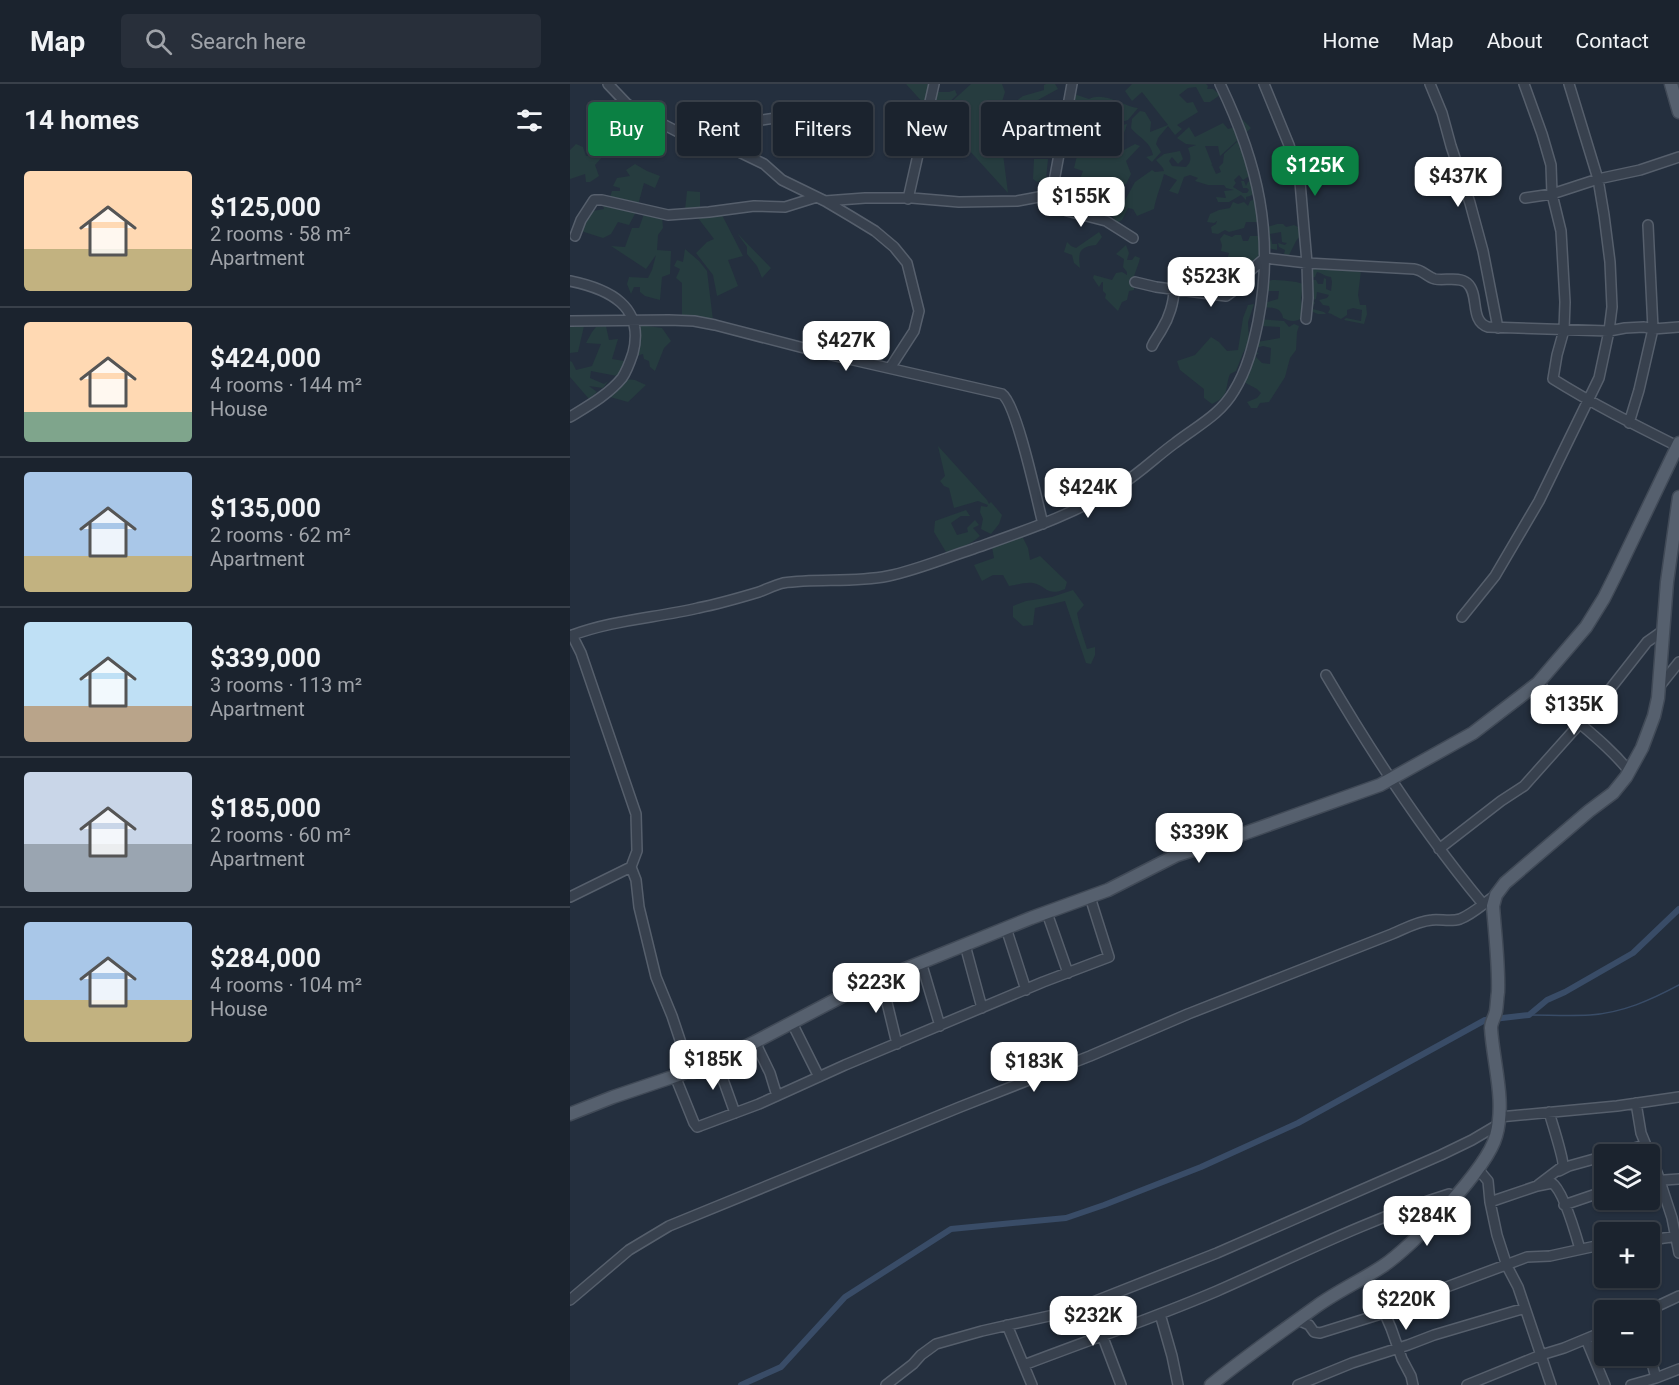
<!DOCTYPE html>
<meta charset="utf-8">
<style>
:root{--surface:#1b232e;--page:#282f3a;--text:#f1f3f6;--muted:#a0a4aa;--line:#39404a;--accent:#0b8043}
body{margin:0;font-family:Roboto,sans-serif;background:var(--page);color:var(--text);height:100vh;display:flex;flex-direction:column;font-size:22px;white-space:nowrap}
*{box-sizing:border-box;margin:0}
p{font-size:20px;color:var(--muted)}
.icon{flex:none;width:33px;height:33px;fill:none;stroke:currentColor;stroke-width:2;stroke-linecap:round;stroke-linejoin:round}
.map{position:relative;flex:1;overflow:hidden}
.sheet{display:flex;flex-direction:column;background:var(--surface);width:570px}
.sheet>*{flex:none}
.guide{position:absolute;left:18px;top:18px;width:570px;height:54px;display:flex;gap:12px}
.buttons{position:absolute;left:1024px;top:1060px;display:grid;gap:12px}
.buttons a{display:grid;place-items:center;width:66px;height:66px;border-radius:6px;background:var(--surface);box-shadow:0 2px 4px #0004,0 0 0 2px var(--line);font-size:30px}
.price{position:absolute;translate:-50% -51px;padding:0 14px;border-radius:12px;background:#fff;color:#222;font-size:20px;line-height:39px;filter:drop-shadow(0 2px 3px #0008)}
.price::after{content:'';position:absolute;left:50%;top:36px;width:18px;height:14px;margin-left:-9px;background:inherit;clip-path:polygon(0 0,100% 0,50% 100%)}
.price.selected{background:var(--accent);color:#fff}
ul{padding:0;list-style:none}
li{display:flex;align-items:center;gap:18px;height:150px;padding:0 24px}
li+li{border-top:2px solid var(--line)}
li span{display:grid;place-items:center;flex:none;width:168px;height:120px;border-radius:6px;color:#555}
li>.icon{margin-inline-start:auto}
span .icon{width:72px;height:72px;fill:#fffc;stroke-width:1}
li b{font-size:26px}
h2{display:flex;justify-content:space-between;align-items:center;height:72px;padding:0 24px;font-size:26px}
.tag{padding:0 21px;border-radius:6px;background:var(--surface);box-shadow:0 2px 4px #0004,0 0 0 2px var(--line);font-size:21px;line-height:54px}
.tag.selected{background:var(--accent);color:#fff}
header{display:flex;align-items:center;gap:36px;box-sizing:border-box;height:84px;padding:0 30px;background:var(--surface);border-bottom:2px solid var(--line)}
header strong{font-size:28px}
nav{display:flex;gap:33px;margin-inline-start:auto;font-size:21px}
.search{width:420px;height:54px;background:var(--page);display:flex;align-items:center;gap:15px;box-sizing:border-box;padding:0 21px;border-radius:6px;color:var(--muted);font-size:22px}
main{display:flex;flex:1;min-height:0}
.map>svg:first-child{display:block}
.green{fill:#263c3f}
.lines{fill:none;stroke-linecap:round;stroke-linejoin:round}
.stream{stroke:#394c67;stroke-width:1.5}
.canal{stroke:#394c67;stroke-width:6}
.minor-casing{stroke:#565f6c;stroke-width:12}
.major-casing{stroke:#414a57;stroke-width:15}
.minor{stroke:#38414e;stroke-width:9}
.major{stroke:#56606e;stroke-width:12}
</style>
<header>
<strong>Map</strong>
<div class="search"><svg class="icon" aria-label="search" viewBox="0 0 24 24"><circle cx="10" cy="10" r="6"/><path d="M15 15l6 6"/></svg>Search here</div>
<nav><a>Home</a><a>Map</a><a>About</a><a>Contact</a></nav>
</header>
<main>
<section class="sheet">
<h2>14 homes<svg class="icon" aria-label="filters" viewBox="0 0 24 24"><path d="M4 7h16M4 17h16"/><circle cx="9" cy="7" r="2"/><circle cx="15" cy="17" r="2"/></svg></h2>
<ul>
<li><span style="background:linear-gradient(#ffd9b3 65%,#c2b280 0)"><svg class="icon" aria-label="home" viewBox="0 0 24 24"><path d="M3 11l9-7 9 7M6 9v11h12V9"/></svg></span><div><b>$125,000</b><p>2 rooms · 58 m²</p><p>Apartment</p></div></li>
<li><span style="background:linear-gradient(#ffd9b3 75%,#7fa58c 0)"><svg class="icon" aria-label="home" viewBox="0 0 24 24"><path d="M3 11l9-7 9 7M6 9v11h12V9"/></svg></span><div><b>$424,000</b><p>4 rooms · 144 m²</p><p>House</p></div></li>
<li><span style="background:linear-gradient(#a9c7e8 70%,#c2b280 0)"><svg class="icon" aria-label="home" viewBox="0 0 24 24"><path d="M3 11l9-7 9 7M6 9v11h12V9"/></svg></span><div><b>$135,000</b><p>2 rooms · 62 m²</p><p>Apartment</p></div></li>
<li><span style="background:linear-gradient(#bfe0f5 70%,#b9a48a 0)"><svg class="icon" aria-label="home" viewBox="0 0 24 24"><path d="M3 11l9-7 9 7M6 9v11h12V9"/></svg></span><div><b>$339,000</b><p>3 rooms · 113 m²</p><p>Apartment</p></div></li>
<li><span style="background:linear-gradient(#c9d6e8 60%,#9aa5b1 0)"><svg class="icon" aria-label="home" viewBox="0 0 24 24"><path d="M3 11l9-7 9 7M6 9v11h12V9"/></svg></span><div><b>$185,000</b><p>2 rooms · 60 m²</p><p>Apartment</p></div></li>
<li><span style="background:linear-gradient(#a9c7e8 65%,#c2b280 0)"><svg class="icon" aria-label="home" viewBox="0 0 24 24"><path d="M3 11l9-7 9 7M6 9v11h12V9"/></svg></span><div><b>$284,000</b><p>4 rooms · 104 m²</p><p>House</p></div></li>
</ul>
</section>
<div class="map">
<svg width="1109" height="1301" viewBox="0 0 1109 1301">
<rect width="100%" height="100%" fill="#242f3e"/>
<path class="green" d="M336 0H362L356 22Z
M401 0H432L435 8 428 31 438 109 367 31Z
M476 0H485L488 5 466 17 455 20 454 25 475 24 481 33 471 40 448 44 449 29 445 18 453 12 474 6V1Z
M562 0H636L638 2 637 5H643L650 11 640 18H634L626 3 618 4 609 11 617 19 623 18 628 28 607 41 612 45 605 51 598 42 588 54 586 60 591 68 582 78 576 73 583 71C581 58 568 53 561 44L562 35 570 27 575 28 581 38 580 48 598 41 572 8 562 17 555 7Z
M385 6 387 11 365 31 362 18 364 8H379Z
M501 9 519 15C534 7 553 22 568 24L558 36 548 39 544 43 557 40C554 52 548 60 545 71L565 60 570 62 556 77 561 90 556 100 543 105 526 119 521 127 508 123 526 113V107L533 96 526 93 513 102 510 95 513 87 504 84 512 51 497 49Z
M52 24 81 56 79 61 67 54 66 49 56 47 57 52 62 58 48 66 39 67C38 51 46 38 52 24Z
M672 35 681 44 650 72 648 62H635L642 80 641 82 642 81 646 90 651 88 649 83 653 79 654 70 670 55 673 63 669 65 673 67 681 91 673 96 669 91 664 96 666 99 663 103 673 109H677L679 106 677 104H673L671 97H674L676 102 678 98 683 95 686 108 680 112 676 113V116L671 111 659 118H648L646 113 656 114 654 107 664 106 656 104 654 101H638L625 97 628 94 620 91 614 93 608 110 599 107 607 96 594 90C591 102 586 113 584 125L567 132 563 125 558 124 552 136 546 139 543 133 542 127 554 118 565 98 582 86 585 88 594 87 593 84 586 76 594 70 610 67 613 75 608 80 602 73 599 77 602 82 616 83C622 77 621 73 618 64L626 61 616 60 607 54 619 43 625 53 653 39 658 45 666 43Z
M6 60 13 63 16 72 35 70 25 81 29 92 20 98H16L15 90 0 95V66Z
M464 75H478L476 95 467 98 463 95Z
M65 80 77 87 90 92 85 104 74 99 68 121 45 118 40 113 42 107H50V104L43 102 47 94 60 92 56 86Z
M117 107 130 108V126H115Z
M684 111 686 112 690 138H676L674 144 659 148 655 146 648 150 642 149 641 143 646 140 647 137 644 139 637 138 640 130 649 126 660 124 663 118 668 120 674 118 678 122 680 117 683 116Z
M39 120 66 128 59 141 48 138 41 150 33 154 11 147 17 135 23 127 34 125 33 121Z
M74 130 92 132 93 144 88 151 87 166 101 167 100 190 92 193 90 216 75 212 70 208V203H64L61 210 57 200 59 193 78 194 82 186 86 171 76 185 41 162 55 163 62 144H69Z
M152 131 173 172 158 176 168 202 147 212 143 191 126 169 137 158 144 155 128 134Z
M707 140H713L716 143 724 141 728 143 731 151 726 157 719 171 714 170 715 166 709 163 708 159 715 161 717 159 712 158 711 148 700 150 702 160H707V166L697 164 694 144Z
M529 148 532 153 526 161C509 163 508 168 510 184L504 179 502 171 494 168 497 158 501 162 506 164Z
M167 149 201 184 192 194 187 182 177 170V163Z
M654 150 662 153 665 151H671L673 157H678L680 152H691V166L684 180 671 189 655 192 648 185 633 184 630 198 623 200 625 181 618 177 619 174 623 173 633 177 657 176 659 169 651 167 652 161 650 155Z
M556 161 559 169 557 176H562L565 172 570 174 569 178 562 198 564 203V206L559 207 557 216 552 218 548 227 535 214 536 210 533 207V198H532L529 203 523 194 524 191 542 196 546 189 552 188 557 191V188L553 183 554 175 546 170Z
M115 165 129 177 137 187 143 236 112 237V199L106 194 110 185 104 182 107 176 113 178Z
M740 177 791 187 788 211 790 221H796L797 230 794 240 774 236 776 234 791 237 792 226 783 224 777 226V231L771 235C766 233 763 230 758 229L760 225 759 222 753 221 749 216 757 214 759 211 747 208 746 215 743 216 745 219 743 222V225L754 228 756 230H748L738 226 742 196H746L748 200H753L754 194 756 195V205L761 207 762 198 761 193C756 193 752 189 747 188L745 193 737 195Z
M702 196C710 196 726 197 733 200L731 216 734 233C726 238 721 238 713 234 711 223 703 224 693 223L694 219 708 215 709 207H697L696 198Z
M684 220 678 238 679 258 673 269 666 287 660 290C654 305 661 311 642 320L634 314V305L610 286 607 277 625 271 641 253 649 258 657 267 668 266 673 234 678 221Z
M688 235 714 237 719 243 724 240 729 242 727 248 726 266 720 274 715 293 699 318 690 319 687 324H681L677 318 687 314 691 309 687 305 670 296 681 267 689 269 685 272 692 279 700 280 701 264 693 262 686 264 687 258 710 254V243L690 242Z
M0 239 14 242 8 268 0 269Z
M70 241 92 244 101 257 94 264 85 287 80 283 79 277 74 275 73 270 66 272V247Z
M36 242 39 256 48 255 42 275 54 277 50 290 47 292 21 287 20 294 34 300 38 297 33 304 19 302 27 308 19 315 0 293V277L2 278 6 286 22 282 31 260 16 259 22 248 26 243Z
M55 295 65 296 76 301 58 318 33 311Z
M368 362 417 416 419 420 421 418 432 431 429 440 421 450 411 445 413 435 410 428 411 422 417 423 418 421 408 417 384 424 379 404 374 402 370 397 375 392Z
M396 426 400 432H391L381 439 387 451 398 448 397 444 405 436 409 441 403 444 410 452C401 461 388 464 376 468L364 448 365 437Z
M450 448 458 464 460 476 470 472 497 498 495 505C477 513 477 502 463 499 456 498 446 501 439 502L433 491H423L412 497 404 481 424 474 421 458Z
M503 506 514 521 507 529 510 543 517 565 525 563V571L521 580 516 579 495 517 465 524 463 541 453 542 443 533V522L456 517 482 513Z"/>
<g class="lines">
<path class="stream" d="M959 931C979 931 1000 932 1020 931 1052 929 1081 916 1109 901"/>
<path class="canal" d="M171 1301 211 1283 275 1213 381 1145 496 1134 534 1121 631 1083 728 1039 915 936 959 931 977 916 995 908 1063 869 1109 825"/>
<defs>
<path id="minor" d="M38 0 57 20 81 34 112 50 163 65 194 80 212 96 255 117 282 133 305 147 324 163 337 179 349 227 344 247 320 284
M694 0 719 61 730 98 737 179 738 214 736 235
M860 0 872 29 881 62 900 119 913 167 928 244
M954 0 972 50 981 81 982 110 991 147 995 218 994 246 987 271 983 295C1023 320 1065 341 1107 362
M157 63 159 41 239 29 284 25
M474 112 497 127 536 137 563 154
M955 114 982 110 1028 95 1070 86 1109 73
M338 115 364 0
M255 117 295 114H342L389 118 447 117 474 112 483 103 502 0
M5 152 11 136 24 116H32L98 131 139 128 184 122 215 123 247 113
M0 197C39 205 75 222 63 269 60 278 57 287 52 294 38 311 18 322 0 333
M565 198 586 203 656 212 663 207 666 199 695 174 737 179 844 185C853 186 857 193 865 195 874 197 889 192 897 199 910 210 899 237 918 243L1039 247 1055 244 1074 243 1083 245 1109 243
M0 237 99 236 124 237 145 241 257 270 432 310C447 320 467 417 473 440
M582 262C585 255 589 251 592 245 599 234 604 218 604 205
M1059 339 1069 306 1083 245 1078 141
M892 533 925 492 969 417 1029 294 1039 247 1042 223 1040 178 1034 131 1028 95 999 0
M2 551 11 569 66 730 67 767 61 783 66 796 69 823 86 893 102 932 114 968 124 988
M0 552C42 536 85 534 128 524 148 520 169 514 189 508 197 505 205 501 213 499 248 494 283 499 318 492 347 486 375 474 403 465 454 447 506 430 552 400 571 388 587 372 605 359 627 342 650 331 664 307 677 286 683 262 688 238 705 151 688 79 650 0
M756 591C803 671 853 748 913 820
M968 599C979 610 989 622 1001 632 1022 650 1042 666 1059 687
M1089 603 1109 578
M869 765 931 717 954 702 1037 609 1077 558 1094 546
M0 813 61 783
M477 829 498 889
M436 844 456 906
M395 861 412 924
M351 878 370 942
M311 894 327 960
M222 939 249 993
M185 958 200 989 207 1012
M146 976 165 1029
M105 992 124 1039 127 1043 130 1042 189 1020 275 981 473 898 539 873 520 813
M1066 1019 1071 1049 1088 1091 1102 1134 1109 1169
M929 1033 1047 1022 1109 1013
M1039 1071 1075 1061
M908 1085 918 1097 920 1118 927 1151 937 1182 948 1203 981 1301
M989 1087 999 1082 1035 1072
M1080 1097 1109 1095
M968 1101 993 1082C994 1075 982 1039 979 1028
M920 1118 967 1102 982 1099C993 1106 1006 1151 1010 1165
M994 1121 1035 1107
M1080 1156 1109 1152
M796 1193 808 1214 821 1244 832 1275 841 1292 843 1301
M0 1216 59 1166 99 1142 390 1023 520 972 618 930 822 850C834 845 848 837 862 836 871 835 881 838 890 835 903 830 914 819 926 811
M523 1218 526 1235 551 1301
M1077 1227 1109 1212
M590 1230 602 1272 608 1301
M728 1236 739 1241 744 1248 750 1249 814 1229 874 1204 957 1173 980 1172 1035 1160
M437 1241 462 1301
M1016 1255 1035 1301
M1080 1272 1086 1294
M454 1281C519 1256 584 1234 647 1207 724 1173 799 1135 879 1110L885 1112
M316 1301 343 1280 351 1271 366 1260 412 1247 488 1230 523 1218 647 1169 871 1071 902 1056 924 1043H928
M728 1301 782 1279 838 1261 864 1251 955 1224
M897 1301 971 1271 994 1264 1035 1247
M1061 1301 1086 1294 1109 1285"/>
<path id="major" d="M1101 0 1109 28
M0 1030 43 1013 117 988H124L185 958 284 906 308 896 461 834 538 806 607 771 667 752 810 701 903 649 968 599 1016 543 1034 514 1047 488 1109 359
M641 1301C675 1273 711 1248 747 1222 768 1207 792 1196 813 1182 843 1162 917 1085 926 1052 936 1017 923 979 921 944 921 938 925 933 926 927 927 921 927 914 928 908 929 881 925 850 923 822L926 811 935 799 1019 727 1043 709 1056 693 1072 664 1084 632 1088 614 1097 498 1109 413"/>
</defs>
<use href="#minor" class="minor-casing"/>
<use href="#major" class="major-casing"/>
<use href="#minor" class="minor"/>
<use href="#major" class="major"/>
</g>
</svg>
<div class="buttons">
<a><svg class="icon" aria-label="layers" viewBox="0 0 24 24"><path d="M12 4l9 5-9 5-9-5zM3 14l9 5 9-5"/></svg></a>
<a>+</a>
<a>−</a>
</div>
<b class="price selected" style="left:745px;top:113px">$125K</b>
<b class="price" style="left:888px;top:124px">$437K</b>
<b class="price" style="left:511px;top:144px">$155K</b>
<b class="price" style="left:641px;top:224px">$523K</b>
<b class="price" style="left:276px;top:288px">$427K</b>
<b class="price" style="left:518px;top:435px">$424K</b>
<b class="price" style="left:1004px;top:652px">$135K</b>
<b class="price" style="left:629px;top:780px">$339K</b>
<b class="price" style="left:306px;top:930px">$223K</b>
<b class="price" style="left:143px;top:1007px">$185K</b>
<b class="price" style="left:464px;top:1009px">$183K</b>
<b class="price" style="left:857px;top:1163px">$284K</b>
<b class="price" style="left:836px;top:1247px">$220K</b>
<b class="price" style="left:523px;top:1263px">$232K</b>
<div class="guide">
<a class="tag selected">Buy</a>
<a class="tag">Rent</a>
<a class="tag">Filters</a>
<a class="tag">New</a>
<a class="tag">Apartment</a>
</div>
</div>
</main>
